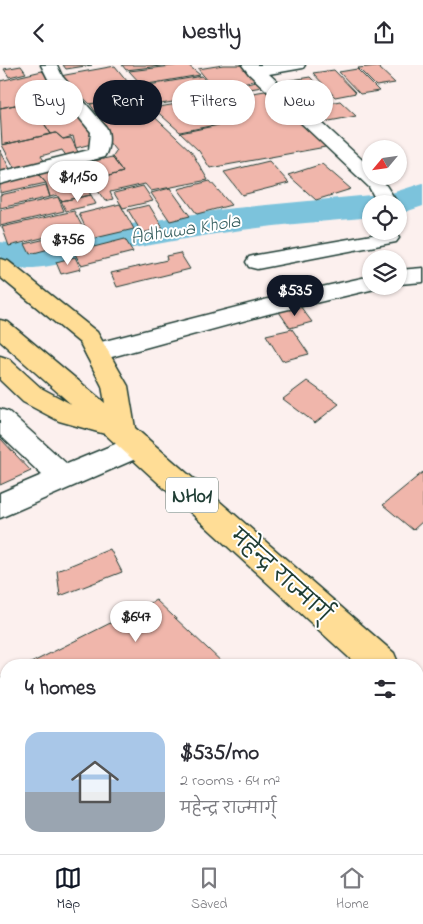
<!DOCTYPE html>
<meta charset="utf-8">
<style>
:root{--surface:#fff;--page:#f2f2f3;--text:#2b2b33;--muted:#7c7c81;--line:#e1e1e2;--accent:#111827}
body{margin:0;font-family:"Indie Flower","Playpen Sans Deva",sans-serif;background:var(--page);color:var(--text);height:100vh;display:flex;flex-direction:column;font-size:19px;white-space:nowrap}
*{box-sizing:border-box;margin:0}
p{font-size:16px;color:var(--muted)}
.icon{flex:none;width:28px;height:28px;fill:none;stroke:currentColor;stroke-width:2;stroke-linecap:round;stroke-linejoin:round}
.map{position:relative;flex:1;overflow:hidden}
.side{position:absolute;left:0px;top:594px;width:424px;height:196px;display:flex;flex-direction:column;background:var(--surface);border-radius:20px 20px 0 0;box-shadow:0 1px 4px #0004}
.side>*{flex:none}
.top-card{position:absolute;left:15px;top:15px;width:394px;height:45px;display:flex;gap:10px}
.needle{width:32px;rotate:241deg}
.buttons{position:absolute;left:362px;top:75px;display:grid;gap:10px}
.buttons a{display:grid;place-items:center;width:45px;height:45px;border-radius:50%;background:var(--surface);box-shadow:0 1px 4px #0004;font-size:25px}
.price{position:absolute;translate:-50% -42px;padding:0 11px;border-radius:18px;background:#fff;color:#222;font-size:16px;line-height:32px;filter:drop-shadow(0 1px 2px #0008)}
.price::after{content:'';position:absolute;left:50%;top:30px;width:15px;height:11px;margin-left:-8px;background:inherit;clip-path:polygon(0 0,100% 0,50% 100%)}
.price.current{background:var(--accent);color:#fff}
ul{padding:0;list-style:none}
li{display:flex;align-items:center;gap:15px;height:125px;padding:0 25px}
li span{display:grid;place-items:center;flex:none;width:140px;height:100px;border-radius:15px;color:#555}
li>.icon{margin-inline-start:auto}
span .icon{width:60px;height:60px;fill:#fffc;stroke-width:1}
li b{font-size:21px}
h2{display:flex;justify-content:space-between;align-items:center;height:60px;padding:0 25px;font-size:21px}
.tag{padding:0 18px;border-radius:22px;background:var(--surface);box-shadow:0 1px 4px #0004;font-size:18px;line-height:45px}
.tag.current{background:var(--accent);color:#fff}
header{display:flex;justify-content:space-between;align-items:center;height:65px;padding:0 25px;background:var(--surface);font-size:22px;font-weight:800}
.menu{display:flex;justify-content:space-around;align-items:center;height:70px;border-top:1px solid var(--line);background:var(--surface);font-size:14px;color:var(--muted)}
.menu a{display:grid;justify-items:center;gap:2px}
.menu .current{color:var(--accent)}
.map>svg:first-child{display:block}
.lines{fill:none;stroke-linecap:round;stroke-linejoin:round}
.river{fill:#7cc3dc;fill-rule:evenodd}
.building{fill:#f0b6ab;stroke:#1f3d34}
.minor-casing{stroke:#1f3d34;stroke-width:3}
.trunk-casing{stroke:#1f3d34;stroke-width:3}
.minor{fill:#fff;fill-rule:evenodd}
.trunk{fill:#ffdd96;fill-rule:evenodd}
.labels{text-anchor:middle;stroke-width:4;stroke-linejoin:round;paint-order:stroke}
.far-water-label{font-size:19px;font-style:italic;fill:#365e5e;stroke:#fff}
.shield{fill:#fff;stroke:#627771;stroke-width:1}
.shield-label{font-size:20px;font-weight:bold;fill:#1f3d34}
.street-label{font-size:21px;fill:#1f3d34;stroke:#fff}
</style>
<header><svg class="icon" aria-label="back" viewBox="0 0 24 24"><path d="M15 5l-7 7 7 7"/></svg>Nestly<svg class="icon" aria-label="share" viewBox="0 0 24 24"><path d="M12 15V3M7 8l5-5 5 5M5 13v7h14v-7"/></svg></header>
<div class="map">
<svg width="423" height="789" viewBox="0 0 423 789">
<rect width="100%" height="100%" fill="#fcf0ee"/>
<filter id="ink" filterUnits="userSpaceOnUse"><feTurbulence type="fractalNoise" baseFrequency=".02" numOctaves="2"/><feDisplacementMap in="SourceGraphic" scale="10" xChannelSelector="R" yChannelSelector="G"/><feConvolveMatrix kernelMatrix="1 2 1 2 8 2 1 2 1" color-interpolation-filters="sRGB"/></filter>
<g filter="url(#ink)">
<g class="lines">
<path class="river" d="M423 118V141L399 149V139H371V152C333 156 295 158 258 163 214 168 170 177 127 184 82 191 47 208 0 203V177L18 179 48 177 119 161 225 144 371 130 379 132Z"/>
</g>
<path class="building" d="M63 0H92L66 4Z
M122 0H169L126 5Z
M181 0H188L200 10 142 20 129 6Z
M223 0H243L258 15 214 23 198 4Z
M21 1 26 8 9 12 4 4Z
M115 1 139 31 90 39 60 11Z
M377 1 395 18 376 21 358 3Z
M357 4 379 26 360 29 339 7Z
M334 5 356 28 335 32 313 8Z
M42 6 68 34 30 37 0 43V16Z
M202 11 212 25 257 17 262 22 155 40 143 21Z
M310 12 328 31 297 36 280 17Z
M265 26 331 81 210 103 199 86 180 68 238 56 222 33Z
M139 31 147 45 191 86 208 115 151 126 145 119 110 127 113 134 105 136 91 116 123 107 112 92 116 86 105 72 108 64 90 39Z
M218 32 235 56 180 67 153 43Z
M68 34 93 66 91 79 76 83 73 71 63 74 56 68 51 69 30 37Z
M340 36 356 51 324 57 309 42Z
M30 37 51 69 2 80 0 43Z
M56 68 63 74 71 73 78 87 67 92 62 85 41 91 45 97 15 104 2 80Z
M0 85 10 104 0 107Z
M112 92 123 107 91 116 98 126 89 127 91 130 61 136 57 130 50 132 46 118 38 109Z
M269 96 289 118 242 130 224 107Z
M322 99 351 124 316 135 288 110Z
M38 109 46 118 0 128V118Z
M210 116 231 140 197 149 178 124Z
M46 120 50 132 0 143V130Z
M143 121 153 136 123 143 114 128Z
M170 123 190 151 170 156 151 128Z
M91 130 96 139 66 146 61 136Z
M58 132 64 146 0 161V145Z
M120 139 134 164 91 174 79 149Z
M149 140 163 163 142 168 128 145Z
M74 146 83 163 9 181 2 162Z
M83 165 87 174 30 189 25 179Z
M125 174 133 187 81 200 74 187Z
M180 188 190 204 117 222 111 208 167 195 166 191Z
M75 192 81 204 61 209 56 197Z
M300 241 312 257 290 263 279 247Z
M292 264 309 289 282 296 266 270Z
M307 316 339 339 315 358 283 334Z
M0 373 31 406 0 420Z
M423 407V456L413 465 383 440Z
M110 484 122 507 60 531 57 506Z
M156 535 225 600H27Z
M6 610V784H198L188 789H0V614Z"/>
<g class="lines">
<defs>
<path id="minor" d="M41 0H57L62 11 106 62C111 69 109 85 104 92L0 119V107L89 85 91 67 49 16Z
M242 0H305L303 3 269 9 371 103V111H380L398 139H378L369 122 249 9Z
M389 167 396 169 399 173 396 177 257 204 249 202 246 197 249 192 257 190Z
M423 203V217L399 219V205Z
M371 211V221H380L379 223 268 249 97 296 88 293 85 287 88 281 97 278 268 234Z
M0 344 9 347 67 399 137 370 147 373 151 381 147 389 0 453V428L42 410 0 370Z
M423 726V765L418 767V728Z
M329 784H375L373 789H326Z"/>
<path id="trunk" d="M0 194 8 196 97 267 128 321 135 363 394 588 399 600H357L105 369 59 356 23 337 0 315V291L9 294 41 323 71 339 0 276V255L8 257 105 338 102 321 80 278 0 212Z
M418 615 423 617V654L418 652Z"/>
</defs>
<use href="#minor" class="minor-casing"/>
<use href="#trunk" class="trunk-casing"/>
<use href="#minor" class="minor"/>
<use href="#trunk" class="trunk"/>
</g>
</g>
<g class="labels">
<g class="far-water-label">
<text transform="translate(185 163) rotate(-9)" y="7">Adhuwa Khola</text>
</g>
<rect class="shield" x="166" y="412.5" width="52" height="35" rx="4"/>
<g class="shield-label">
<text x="192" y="437">NH01</text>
</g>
<g class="street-label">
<text transform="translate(281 510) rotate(42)" y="7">महेन्द्र राज्मार्ग्</text>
</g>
</g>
</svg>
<div class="buttons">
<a><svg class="needle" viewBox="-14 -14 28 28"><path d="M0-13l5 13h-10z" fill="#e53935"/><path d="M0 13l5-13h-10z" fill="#7c7c81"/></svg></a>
<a><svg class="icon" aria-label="locate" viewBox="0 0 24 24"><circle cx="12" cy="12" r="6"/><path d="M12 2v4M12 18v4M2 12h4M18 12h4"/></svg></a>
<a><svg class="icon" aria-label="layers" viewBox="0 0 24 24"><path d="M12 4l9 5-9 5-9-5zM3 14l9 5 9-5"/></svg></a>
</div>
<b class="price" style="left:78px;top:138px">$1,150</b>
<b class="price" style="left:68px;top:201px">$756</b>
<b class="price current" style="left:295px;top:252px">$535</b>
<b class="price" style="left:136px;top:578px">$647</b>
<div class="top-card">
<a class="tag">Buy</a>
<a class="tag current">Rent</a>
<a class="tag">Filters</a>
<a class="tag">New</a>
</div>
<section class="side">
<h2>4 homes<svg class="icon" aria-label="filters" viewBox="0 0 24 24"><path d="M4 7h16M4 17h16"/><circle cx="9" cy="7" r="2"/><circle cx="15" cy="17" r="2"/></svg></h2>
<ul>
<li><span style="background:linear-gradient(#a9c7e8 60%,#9aa5b1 0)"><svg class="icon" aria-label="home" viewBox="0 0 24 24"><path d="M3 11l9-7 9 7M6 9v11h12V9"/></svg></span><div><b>$535/mo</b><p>2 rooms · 64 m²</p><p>महेन्द्र राज्मार्ग्</p></div></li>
</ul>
</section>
</div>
<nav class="menu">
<a class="current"><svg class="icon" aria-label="map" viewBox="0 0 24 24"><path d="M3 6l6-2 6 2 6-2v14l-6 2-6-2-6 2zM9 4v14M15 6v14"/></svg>Map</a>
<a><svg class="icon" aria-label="saved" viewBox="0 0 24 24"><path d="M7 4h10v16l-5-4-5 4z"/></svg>Saved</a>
<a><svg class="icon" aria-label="home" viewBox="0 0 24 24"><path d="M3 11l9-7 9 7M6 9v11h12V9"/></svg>Home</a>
</nav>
